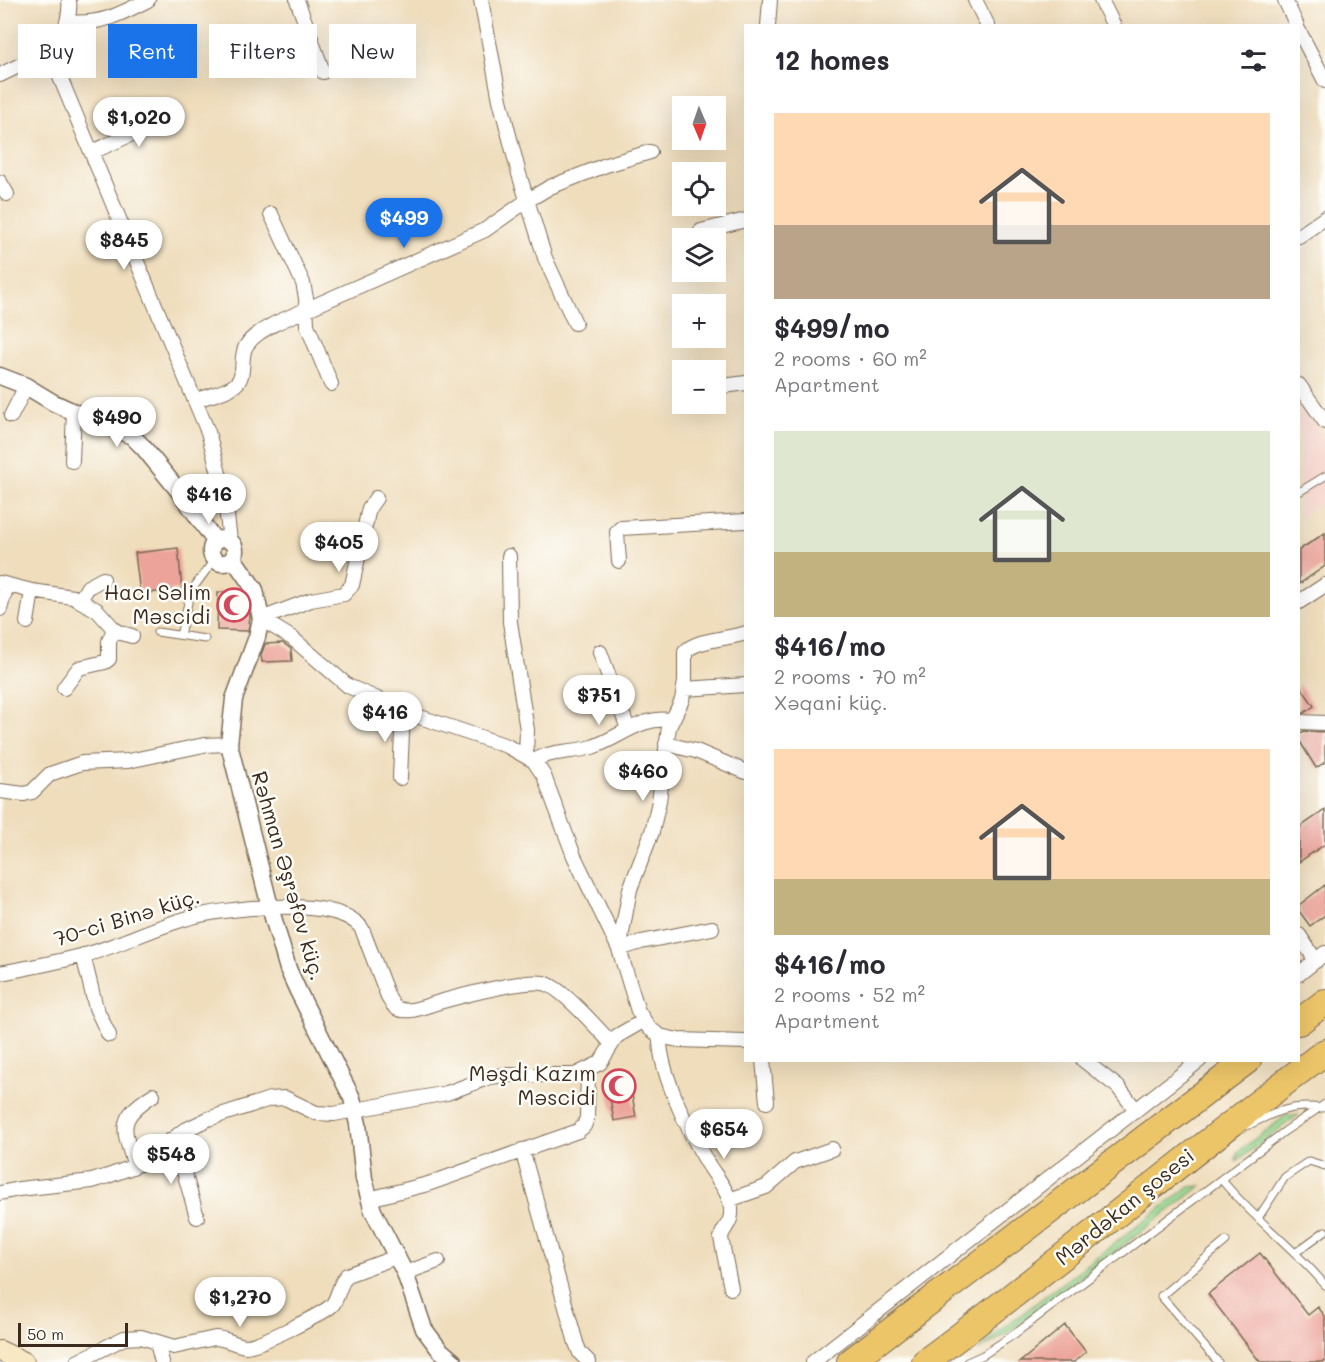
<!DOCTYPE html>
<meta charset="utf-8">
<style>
:root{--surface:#fff;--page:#f7f7f7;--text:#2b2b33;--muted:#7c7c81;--accent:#1a73e8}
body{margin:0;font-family:Mali,sans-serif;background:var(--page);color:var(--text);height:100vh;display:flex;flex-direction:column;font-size:22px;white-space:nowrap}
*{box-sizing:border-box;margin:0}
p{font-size:20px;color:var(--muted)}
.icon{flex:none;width:33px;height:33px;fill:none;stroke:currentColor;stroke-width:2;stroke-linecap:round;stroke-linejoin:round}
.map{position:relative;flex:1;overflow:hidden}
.side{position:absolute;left:744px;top:24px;width:556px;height:1038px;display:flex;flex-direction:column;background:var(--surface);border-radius:0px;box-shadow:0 6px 24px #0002}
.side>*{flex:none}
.banner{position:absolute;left:18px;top:24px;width:570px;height:54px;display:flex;gap:12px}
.needle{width:39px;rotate:178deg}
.fabs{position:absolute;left:672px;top:96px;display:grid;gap:12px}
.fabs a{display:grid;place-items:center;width:54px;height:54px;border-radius:0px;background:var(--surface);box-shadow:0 6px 24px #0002;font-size:30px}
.scale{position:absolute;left:18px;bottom:15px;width:110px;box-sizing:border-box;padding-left:6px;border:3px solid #3b2a1e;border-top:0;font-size:16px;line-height:21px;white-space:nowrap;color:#3b2a1e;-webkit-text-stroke:4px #fdfcf7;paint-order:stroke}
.price{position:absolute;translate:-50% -51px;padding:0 14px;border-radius:21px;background:#fff;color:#222;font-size:20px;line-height:39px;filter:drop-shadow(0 2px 3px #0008)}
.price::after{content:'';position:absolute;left:50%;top:36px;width:18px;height:14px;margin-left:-9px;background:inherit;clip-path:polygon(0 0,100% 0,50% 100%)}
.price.selected{background:var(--accent);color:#fff}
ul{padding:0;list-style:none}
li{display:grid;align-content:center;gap:12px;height:318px;padding:0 30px}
li span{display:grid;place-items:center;height:186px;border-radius:0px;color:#555}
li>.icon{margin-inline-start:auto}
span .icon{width:108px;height:108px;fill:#fffc;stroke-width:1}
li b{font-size:26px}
h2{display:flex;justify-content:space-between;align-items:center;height:72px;padding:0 30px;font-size:26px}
.pill{padding:0 21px;border-radius:0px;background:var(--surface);box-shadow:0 6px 24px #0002;font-size:21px;line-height:54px}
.pill.selected{background:var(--accent);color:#fff}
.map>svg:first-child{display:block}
.built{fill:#f7d1c7}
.green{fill:#95d890;stroke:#688157;stroke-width:1.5}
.building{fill:#eca399}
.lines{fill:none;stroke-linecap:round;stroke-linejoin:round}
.service-casing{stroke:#7a6955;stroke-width:9}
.minor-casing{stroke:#7a6955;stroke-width:16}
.tertiary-casing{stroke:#7a6955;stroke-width:19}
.secondary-casing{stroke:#7a6955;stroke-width:22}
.motorway-casing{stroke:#7a6955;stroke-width:28}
.service{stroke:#fff;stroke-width:7}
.minor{stroke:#fff;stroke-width:14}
.tertiary{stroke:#fff;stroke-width:16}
.secondary{stroke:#f8e8c3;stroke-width:20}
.motorway{stroke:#edc569;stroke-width:26}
.labels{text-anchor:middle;stroke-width:5;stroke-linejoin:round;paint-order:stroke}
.poi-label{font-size:21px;fill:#3b2a1e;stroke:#fdfcf7;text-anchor:end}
.street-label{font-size:21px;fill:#3b2a1e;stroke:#fdfcf7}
</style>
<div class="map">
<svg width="1325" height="1362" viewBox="0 0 1325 1362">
<rect width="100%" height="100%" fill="#fdfcf7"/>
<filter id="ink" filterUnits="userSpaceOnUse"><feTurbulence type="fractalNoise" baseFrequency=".0167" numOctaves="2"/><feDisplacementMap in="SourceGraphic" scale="12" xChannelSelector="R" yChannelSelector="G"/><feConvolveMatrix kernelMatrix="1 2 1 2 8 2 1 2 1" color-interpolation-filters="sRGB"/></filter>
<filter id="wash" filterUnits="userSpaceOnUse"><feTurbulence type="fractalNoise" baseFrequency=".008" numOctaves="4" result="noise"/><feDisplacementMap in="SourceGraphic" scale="24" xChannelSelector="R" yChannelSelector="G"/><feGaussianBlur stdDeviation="1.35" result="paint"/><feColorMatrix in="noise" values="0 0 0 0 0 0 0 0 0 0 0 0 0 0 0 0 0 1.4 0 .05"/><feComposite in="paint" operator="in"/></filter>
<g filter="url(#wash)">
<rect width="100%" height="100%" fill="#efddbc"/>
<path class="built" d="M1301 402 1325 439V501L1299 518V403Z"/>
<path class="green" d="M1287 1115H1298L1236 1161 1238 1152Z
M1201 1186 1003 1336 978 1351 997 1333 1189 1187Z"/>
<g id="blocks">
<path class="building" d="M213 486 216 501 202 505 195 491Z
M1325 533V566L1299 584V550Z
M178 548 182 589 140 594 135 553Z
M218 592 244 593 250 616 248 631 217 630Z
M283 643 291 649 292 661 262 662 261 655 265 644Z
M1299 684 1314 706 1304 713H1299Z
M1304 731 1325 732V762L1316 768 1299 740V734Z
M1325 810V844L1299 862V828Z
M1325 885V915L1310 926 1299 911V905Z
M628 1072 636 1117 614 1121 606 1076Z
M1260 1253 1308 1315 1318 1307 1325 1316V1362H1260L1208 1294Z
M1065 1325 1086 1352 1074 1362H1020Z"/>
</g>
</g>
<g filter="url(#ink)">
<use href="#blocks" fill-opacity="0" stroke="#7a6955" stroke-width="1.5"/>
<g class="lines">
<defs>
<path id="service" d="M1299 492 1325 476
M157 632 205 639
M180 635 191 591 214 560
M1247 1126C1275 1112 1291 1104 1322 1108
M1221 1179C1252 1218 1294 1247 1325 1285
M1258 1218 1285 1177 1309 1161 1325 1166
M1295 1253 1325 1231
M967 1362 983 1355 1016 1333 1285 1131 1325 1104
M1218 1362 1161 1296 1226 1241"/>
<path id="minor" d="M69 0C72 24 54 45 57 70L208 432 224 492 230 540
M297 0 323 72
M481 0 500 100 519 174 545 258 575 323
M975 0 988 26
M1101 0 1114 26
M1285 0 1297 26
M68 22C100 25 119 15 148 0
M768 26 770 0
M1299 31 1325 81
M0 75 39 56 57 52
M92 152 172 116
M0 182 7 194
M271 214 303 283 306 298 307 325 331 384
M701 231 746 220
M1299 236 1325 218
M1299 385 1325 422
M716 387 746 383
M196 400C207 396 225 393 235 385 247 375 239 358 246 346 253 335 265 329 276 323L485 230 528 200 550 187 606 165 650 152
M11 416 26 386
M72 461 74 411
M509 556 510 622 527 730 526 755
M619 561 617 532 621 528 746 521
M0 583 32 591 73 597 97 610 114 629 121 633 132 636
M80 600 88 587 103 579
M1299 602 1325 585
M0 609 7 585
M261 619 292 638 348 686 414 715 507 746 534 761 544 776 574 856 619 949 641 942 712 928
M261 619 311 600 344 594 352 585 369 508 376 498
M27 622 32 591
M746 633C729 639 696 639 685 652V682L682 700 669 727 659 801 652 832 630 889 619 949 638 1011 649 1028 660 1036 678 1040 746 1042
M600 652 628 729
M64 688 79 668 105 662 109 659V641L114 629
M684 689 746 685
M1299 722 1325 723
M666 744 696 751 746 772
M534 761C550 750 574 753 592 747 620 738 640 716 671 720
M400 778 403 710
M0 791 24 794 32 792 50 774 82 763 128 761 204 745 229 744
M1299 935 1316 961
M83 955 96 1008 109 1035
M0 973C28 968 57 962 85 955 123 944 158 925 196 916 232 908 340 895 362 929L389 999C392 1003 393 1007 398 1009 411 1014 430 1004 443 1001 465 995 522 980 543 983 560 985 599 1030 612 1044
M1299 974 1325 953
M660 1036C658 1070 690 1134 708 1164 717 1179 733 1195 731 1214 731 1224 722 1229 721 1238L731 1288
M763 1060 767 1102
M1083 1060 1118 1087 1136 1110
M171 1140 177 1147 197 1217
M522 1150 576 1343 580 1353 589 1362
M135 1166C123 1128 116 1119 153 1095
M0 1193 19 1189 92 1181 108 1176 135 1166 152 1156 183 1131 208 1119 270 1099 285 1098 316 1113 334 1114 447 1093 490 1077 506 1075H575L600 1063 617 1036 643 1021
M369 1199 428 1184 578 1131 584 1126 587 1118 588 1070
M729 1200 766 1187 795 1162 832 1149
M405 1273 438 1261
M157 1343 162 1362
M77 1362 124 1338 141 1337 174 1347 215 1338C226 1338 235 1345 246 1346 258 1346 326 1313 333 1304 339 1295 339 1284 347 1275L396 1257
M813 1362 1200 1060"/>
<path id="tertiary" d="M0 376 26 386 54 403 94 421 132 436 143 447 182 495 215 541
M211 551a12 12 0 1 1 24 0a12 12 0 1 1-24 0Z
M233 558 255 590 261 619 257 637 234 699 229 744 270 907 288 969 298 991 352 1098 358 1124 364 1179 373 1211 405 1273 424 1329 439 1349 454 1362"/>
<path id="secondary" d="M0 1351 24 1362"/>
<path id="motorway" d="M1299 1022 1325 1002
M850 1362 1248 1060
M925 1362C1061 1262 1190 1153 1325 1052"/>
</defs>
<use href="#service" class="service-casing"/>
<use href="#minor" class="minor-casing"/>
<use href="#tertiary" class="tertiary-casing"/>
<use href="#secondary" class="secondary-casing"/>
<use href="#motorway" class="motorway-casing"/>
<use href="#service" class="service"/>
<use href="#minor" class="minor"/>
<use href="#tertiary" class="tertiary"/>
<use href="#secondary" class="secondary"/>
<use href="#motorway" class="motorway"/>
</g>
</g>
<defs>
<symbol id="mosque-ring" viewBox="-11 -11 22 22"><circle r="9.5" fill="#fdfcf7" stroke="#d1495b" stroke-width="1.5"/><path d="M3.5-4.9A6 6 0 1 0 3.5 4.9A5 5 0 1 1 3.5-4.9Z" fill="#d1495b"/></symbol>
</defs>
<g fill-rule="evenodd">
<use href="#mosque-ring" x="215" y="586" width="38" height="38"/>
<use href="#mosque-ring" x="600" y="1067" width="38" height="38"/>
</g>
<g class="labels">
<g class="poi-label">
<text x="211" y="600">Hacı Səlim<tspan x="211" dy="24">Məscidi</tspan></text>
<text x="596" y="1081">Məşdi Kazım<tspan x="596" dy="24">Məscidi</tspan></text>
</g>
<g class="street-label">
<text transform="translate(288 876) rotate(74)" y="7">Rəhman Əşrəfov küç.</text>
<text transform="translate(127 918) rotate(-17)" y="7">70-ci Binə küç.</text>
<text transform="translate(1125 1207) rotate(-39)" y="7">Mərdəkan şosesi</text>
</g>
</g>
</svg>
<div class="fabs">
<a><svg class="needle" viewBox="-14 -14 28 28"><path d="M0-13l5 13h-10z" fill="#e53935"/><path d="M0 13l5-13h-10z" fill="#7c7c81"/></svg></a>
<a><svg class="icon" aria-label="locate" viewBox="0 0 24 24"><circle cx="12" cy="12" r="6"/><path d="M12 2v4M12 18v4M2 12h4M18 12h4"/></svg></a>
<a><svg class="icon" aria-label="layers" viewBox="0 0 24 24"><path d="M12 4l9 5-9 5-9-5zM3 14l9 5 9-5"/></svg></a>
<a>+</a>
<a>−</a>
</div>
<div class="scale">50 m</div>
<b class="price" style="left:139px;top:148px">$1,020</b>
<b class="price selected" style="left:404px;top:249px">$499</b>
<b class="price" style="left:124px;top:271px">$845</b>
<b class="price" style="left:117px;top:448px">$490</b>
<b class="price" style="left:209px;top:525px">$416</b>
<b class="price" style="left:339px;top:573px">$405</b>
<b class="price" style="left:599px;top:726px">$751</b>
<b class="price" style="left:385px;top:743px">$416</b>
<b class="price" style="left:643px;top:802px">$460</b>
<b class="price" style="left:724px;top:1160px">$654</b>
<b class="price" style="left:171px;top:1185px">$548</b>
<b class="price" style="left:240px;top:1328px">$1,270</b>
<div class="banner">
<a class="pill">Buy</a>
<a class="pill selected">Rent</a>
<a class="pill">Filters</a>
<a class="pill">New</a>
</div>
<section class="side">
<h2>12 homes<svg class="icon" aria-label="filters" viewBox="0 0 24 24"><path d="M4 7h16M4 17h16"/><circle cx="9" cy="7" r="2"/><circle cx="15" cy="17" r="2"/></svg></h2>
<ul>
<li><span style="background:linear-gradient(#ffd9b3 60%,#b9a48a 0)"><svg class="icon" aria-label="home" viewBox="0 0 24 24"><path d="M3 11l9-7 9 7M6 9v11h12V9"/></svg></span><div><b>$499/mo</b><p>2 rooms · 60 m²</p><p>Apartment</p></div></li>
<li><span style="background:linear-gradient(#dfe7d0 65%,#c2b280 0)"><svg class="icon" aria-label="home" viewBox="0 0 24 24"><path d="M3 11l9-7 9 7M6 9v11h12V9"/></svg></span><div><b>$416/mo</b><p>2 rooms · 70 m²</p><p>Xəqani küç.</p></div></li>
<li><span style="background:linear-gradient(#ffd9b3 70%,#c2b280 0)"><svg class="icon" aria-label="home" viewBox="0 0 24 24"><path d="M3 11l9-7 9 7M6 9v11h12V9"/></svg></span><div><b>$416/mo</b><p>2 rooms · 52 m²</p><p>Apartment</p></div></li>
</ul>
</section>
</div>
